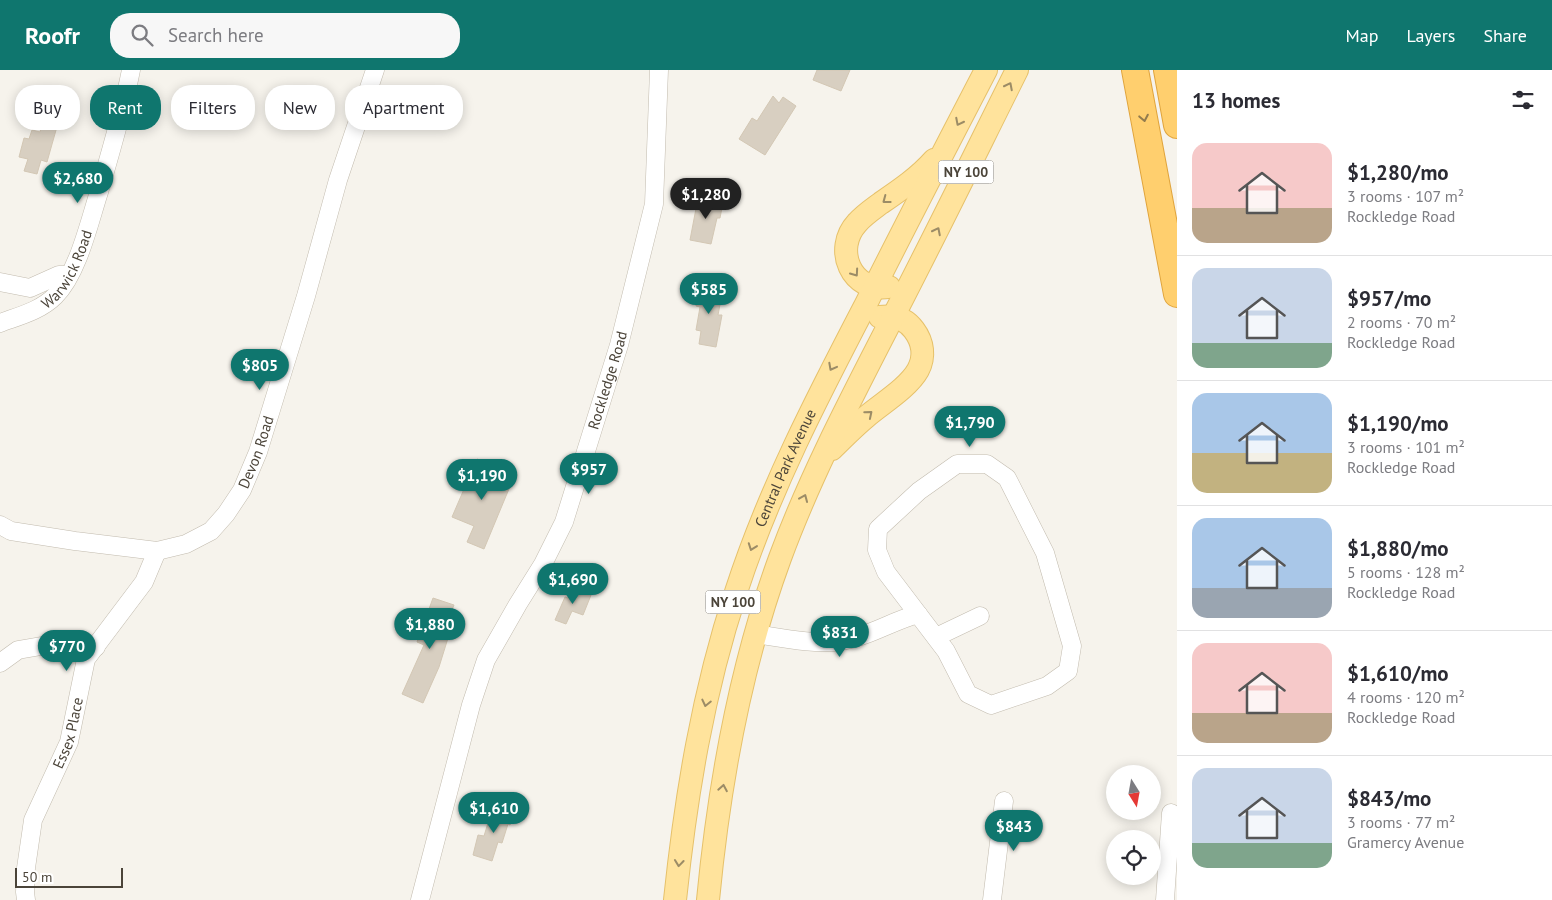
<!DOCTYPE html>
<meta charset="utf-8">
<style>
:root{--surface:#fff;--page:#f7f7f7;--text:#2b2b33;--muted:#7c7c81;--line:#e1e1e2;--accent:#0f766e}
body{margin:0;font-family:"PT Sans",sans-serif;background:var(--page);color:var(--text);height:100vh;display:flex;flex-direction:column;font-size:19px;white-space:nowrap}
*{box-sizing:border-box;margin:0}
p{font-size:16px;color:var(--muted)}
.icon{flex:none;width:28px;height:28px;fill:none;stroke:currentColor;stroke-width:2;stroke-linecap:round;stroke-linejoin:round}
.map{position:relative;flex:1;overflow:hidden}
.side{display:flex;flex-direction:column;background:var(--surface);width:375px}
.side>*{flex:none}
.hud{position:absolute;left:15px;top:15px;width:475px;height:45px;display:flex;gap:10px}
.needle{width:32px;rotate:169deg}
.controls{position:absolute;left:1106px;top:695px;display:grid;gap:10px}
.controls a{display:grid;place-items:center;width:55px;height:55px;border-radius:50%;background:var(--surface);box-shadow:0 2px 12px #0003;font-size:25px}
.scale{position:absolute;left:15px;bottom:12px;width:108px;box-sizing:border-box;padding-left:5px;border:2px solid #4b4439;border-top:0;font-size:14px;line-height:18px;white-space:nowrap;color:#4b4439;-webkit-text-stroke:4px #fff;paint-order:stroke}
.price{position:absolute;translate:-50% -42px;padding:0 11px;border-radius:18px;background:var(--accent);color:#fff;font-size:16px;line-height:32px;filter:drop-shadow(0 1px 2px #0008)}
.price::after{content:'';position:absolute;left:50%;top:30px;width:15px;height:11px;margin-left:-8px;background:inherit;clip-path:polygon(0 0,100% 0,50% 100%)}
.price.selected{background:#222;color:#fff}
ul{padding:0;list-style:none}
li{display:flex;align-items:center;gap:15px;height:125px;padding:0 15px}
li+li{border-top:1px solid var(--line)}
li span{display:grid;place-items:center;flex:none;width:140px;height:100px;border-radius:15px;color:#555}
li>.icon{margin-inline-start:auto}
span .icon{width:60px;height:60px;fill:#fffc;stroke-width:1}
li b{font-size:21px}
h2{display:flex;justify-content:space-between;align-items:center;height:60px;padding:0 15px;font-size:21px}
.chip{padding:0 18px;border-radius:20px;background:var(--surface);box-shadow:0 2px 12px #0003;font-size:18px;line-height:45px}
.chip.selected{background:var(--accent);color:#fff}
header{display:flex;align-items:center;gap:30px;box-sizing:border-box;height:70px;padding:0 25px;background:var(--accent);color:#fff}
header strong{font-size:24px}
nav{display:flex;gap:28px;margin-inline-start:auto;font-size:18px}
.search{width:350px;height:45px;background:var(--page);display:flex;align-items:center;gap:12px;box-sizing:border-box;padding:0 18px;border-radius:20px;color:var(--muted);font-size:19px}
main{display:flex;flex:1;min-height:0}
.map>svg:first-child{display:block}
.building{fill:#d8cfc1;stroke:#d3c7b4}
.lines{fill:none;stroke-linecap:round;stroke-linejoin:round}
.minor-casing{stroke:#c2bbae;stroke-width:19}
.major-casing{stroke:#e6c16a;stroke-width:24}
.highway-casing{stroke:#e0a43c;stroke-width:28}
.minor{stroke:#fff;stroke-width:18}
.major{stroke:#ffe39c;stroke-width:22}
.highway{stroke:#ffcf6e;stroke-width:26}
.oneway{stroke:#9c8c66}
.oneway2{stroke:#937c4e}
.labels{text-anchor:middle;stroke-width:5;stroke-linejoin:round;paint-order:stroke}
.shield{fill:#fff;stroke:#817c74;stroke-width:1}
.shield-label{font-size:14px;font-weight:bold;fill:#4b4439}
.street-label{font-size:15px;fill:#4b4439;stroke:#fff}
</style>
<header>
<strong>Roofr</strong>
<div class="search"><svg class="icon" aria-label="search" viewBox="0 0 24 24"><circle cx="10" cy="10" r="6"/><path d="M15 15l6 6"/></svg>Search here</div>
<nav><a>Map</a><a>Layers</a><a>Share</a></nav>
</header>
<main>
<div class="map">
<svg width="1177" height="830" viewBox="0 0 1177 830">
<rect width="100%" height="100%" fill="#f6f3ec"/>
<path class="building" d="M817 0H850L841 21 813 10Z
M773 26 779 33 783 27 796 36 765 85 739 69 752 48 757 51Z
M44 49 58 53 47 92 41 90 37 104 24 101 28 89 19 87 24 68 29 69 32 60 40 62Z
M698 128 723 132 720 148H717L711 174 690 170Z
M700 214 723 219 718 245H722L716 277 699 274 701 261 696 260 700 237 696 236Z
M477 389 507 401 503 411 511 414 484 479 467 472 474 456 452 447Z
M572 517 591 525 583 545 572 541 566 554 555 550 565 527 568 528Z
M433 528 454 535 449 547 452 549 446 567 448 568 439 597 423 633 402 624 424 575 417 572Z
M498 735 515 740 510 755 508 754 502 773 498 772 492 791 473 785 478 765 484 766 488 753 492 754Z"/>
<g class="lines">
<defs>
<g id="minor">
<path d="M0 212 30 218 59 205H69"/>
<path id="s1" d="M0 253C19 246 40 241 55 226 78 203 89 153 99 122 111 81 123 41 131 0"/>
<path d="M957 394H987L1007 408 1045 483 1072 576 1068 601 1047 616 991 635 968 624 946 581 886 502 877 480 878 459 919 421Z"/>
<path id="s2" d="M0 455 11 461 75 471 157 481 186 474 211 461 226 444 242 420 258 382 306 226 338 110 375 0"/>
<path d="M756 564C782 568 815 575 841 571 868 567 892 551 918 544"/>
<path d="M936 567 980 546"/>
<path d="M0 593 18 580 47 575 96 577"/>
<path id="s3" d="M26 830 25 822 26 798 33 750 69 672 86 589 144 512 157 481"/>
<path id="s4" d="M420 830 471 635 486 590 518 534 543 494 564 452 619 275 654 134 659 0"/>
<path d="M992 830 1004 731"/>
<path d="M1165 830 1171 743"/>
</g>
<g id="major">
<path d="M889 217C851 223 833 179 857 153 864 145 873 139 881 133 900 120 919 107 934 90"/>
<path d="M832 379C843 368 854 357 866 347 881 334 908 318 918 300 925 287 923 272 914 260 906 249 894 245 880 247"/>
<path id="s5" d="M675 830C686 725 703 622 736 522 769 420 818 326 867 232 906 154 946 77 986 0"/>
<path d="M708 830C719 715 740 597 780 488 811 404 853 325 894 245 936 164 976 82 1017 0"/>
</g>
<path id="highway" d="M1135 0 1177 224
M1167 0 1177 55"/>
</defs>
<use href="#minor" class="minor-casing"/>
<use href="#major" class="major-casing"/>
<use href="#highway" class="highway-casing"/>
<use href="#minor" class="minor"/>
<use href="#major" class="major"/>
<use href="#highway" class="highway"/>
</g>
<defs><path id="oneway-chevron" d="M-2-3.5L2.5 0L-2 3.5" fill="none" stroke-width="1.6" stroke-linecap="round" stroke-linejoin="round" transform="scale(1.25)"/></defs>
<g class="oneway">
<use href="#oneway-chevron" transform="translate(1009 16) rotate(-63)"/>
<use href="#oneway-chevron" transform="translate(959 52) rotate(117)"/>
<use href="#oneway-chevron" transform="translate(886 130) rotate(143)"/>
<use href="#oneway-chevron" transform="translate(937 161) rotate(-63)"/>
<use href="#oneway-chevron" transform="translate(855 203) rotate(55)"/>
<use href="#oneway-chevron" transform="translate(832 297) rotate(118)"/>
<use href="#oneway-chevron" transform="translate(869 344) rotate(-40)"/>
<use href="#oneway-chevron" transform="translate(804 428) rotate(-67)"/>
<use href="#oneway-chevron" transform="translate(752 477) rotate(110)"/>
<use href="#oneway-chevron" transform="translate(706 633) rotate(103)"/>
<use href="#oneway-chevron" transform="translate(723 718) rotate(-80)"/>
<use href="#oneway-chevron" transform="translate(679 793) rotate(96)"/>
</g>
<use class="oneway2" href="#oneway-chevron" transform="translate(1144 48) rotate(79)"/>
<g class="labels">
<g class="shield">
<rect x="938.5" y="90.5" width="55" height="23" rx="4"/>
<rect x="705.5" y="520.5" width="55" height="23" rx="4"/>
</g>
<g class="shield-label">
<text x="966" y="107">NY 100</text>
<text x="733" y="537">NY 100</text>
</g>
<g class="street-label">
<text dy="5" stroke="none"><textPath href="#s1" startOffset="91">Warwick Road</textPath></text>
<text dy="5" stroke="none"><textPath href="#s4" startOffset="556">Rockledge Road</textPath></text>
<text dy="5" stroke="none"><textPath href="#s2" startOffset="310">Devon Road</textPath></text>
<text dy="5" stroke="none"><textPath href="#s5" startOffset="448">Central Park Avenue</textPath></text>
<text dy="5" stroke="none"><textPath href="#s3" startOffset="175">Essex Place</textPath></text>
</g>
</g>
</svg>
<div class="controls">
<a><svg class="needle" viewBox="-14 -14 28 28"><path d="M0-13l5 13h-10z" fill="#e53935"/><path d="M0 13l5-13h-10z" fill="#7c7c81"/></svg></a>
<a><svg class="icon" aria-label="locate" viewBox="0 0 24 24"><circle cx="12" cy="12" r="6"/><path d="M12 2v4M12 18v4M2 12h4M18 12h4"/></svg></a>
</div>
<div class="scale">50 m</div>
<b class="price" style="left:78px;top:134px">$2,680</b>
<b class="price selected" style="left:706px;top:150px">$1,280</b>
<b class="price" style="left:709px;top:245px">$585</b>
<b class="price" style="left:260px;top:321px">$805</b>
<b class="price" style="left:970px;top:378px">$1,790</b>
<b class="price" style="left:589px;top:425px">$957</b>
<b class="price" style="left:482px;top:431px">$1,190</b>
<b class="price" style="left:573px;top:535px">$1,690</b>
<b class="price" style="left:430px;top:580px">$1,880</b>
<b class="price" style="left:840px;top:588px">$831</b>
<b class="price" style="left:67px;top:602px">$770</b>
<b class="price" style="left:494px;top:764px">$1,610</b>
<b class="price" style="left:1014px;top:782px">$843</b>
<div class="hud">
<a class="chip">Buy</a>
<a class="chip selected">Rent</a>
<a class="chip">Filters</a>
<a class="chip">New</a>
<a class="chip">Apartment</a>
</div>
</div>
<section class="side">
<h2>13 homes<svg class="icon" aria-label="filters" viewBox="0 0 24 24"><path d="M4 7h16M4 17h16"/><circle cx="9" cy="7" r="2"/><circle cx="15" cy="17" r="2"/></svg></h2>
<ul>
<li><span style="background:linear-gradient(#f6c9c9 65%,#b9a48a 0)"><svg class="icon" aria-label="home" viewBox="0 0 24 24"><path d="M3 11l9-7 9 7M6 9v11h12V9"/></svg></span><div><b>$1,280/mo</b><p>3 rooms · 107 m²</p><p>Rockledge Road</p></div></li>
<li><span style="background:linear-gradient(#c9d6e8 75%,#7fa58c 0)"><svg class="icon" aria-label="home" viewBox="0 0 24 24"><path d="M3 11l9-7 9 7M6 9v11h12V9"/></svg></span><div><b>$957/mo</b><p>2 rooms · 70 m²</p><p>Rockledge Road</p></div></li>
<li><span style="background:linear-gradient(#a9c7e8 60%,#c2b280 0)"><svg class="icon" aria-label="home" viewBox="0 0 24 24"><path d="M3 11l9-7 9 7M6 9v11h12V9"/></svg></span><div><b>$1,190/mo</b><p>3 rooms · 101 m²</p><p>Rockledge Road</p></div></li>
<li><span style="background:linear-gradient(#a9c7e8 70%,#9aa5b1 0)"><svg class="icon" aria-label="home" viewBox="0 0 24 24"><path d="M3 11l9-7 9 7M6 9v11h12V9"/></svg></span><div><b>$1,880/mo</b><p>5 rooms · 128 m²</p><p>Rockledge Road</p></div></li>
<li><span style="background:linear-gradient(#f6c9c9 70%,#b9a48a 0)"><svg class="icon" aria-label="home" viewBox="0 0 24 24"><path d="M3 11l9-7 9 7M6 9v11h12V9"/></svg></span><div><b>$1,610/mo</b><p>4 rooms · 120 m²</p><p>Rockledge Road</p></div></li>
<li><span style="background:linear-gradient(#c9d6e8 75%,#7fa58c 0)"><svg class="icon" aria-label="home" viewBox="0 0 24 24"><path d="M3 11l9-7 9 7M6 9v11h12V9"/></svg></span><div><b>$843/mo</b><p>3 rooms · 77 m²</p><p>Gramercy Avenue</p></div></li>
</ul>
</section>
</main>
